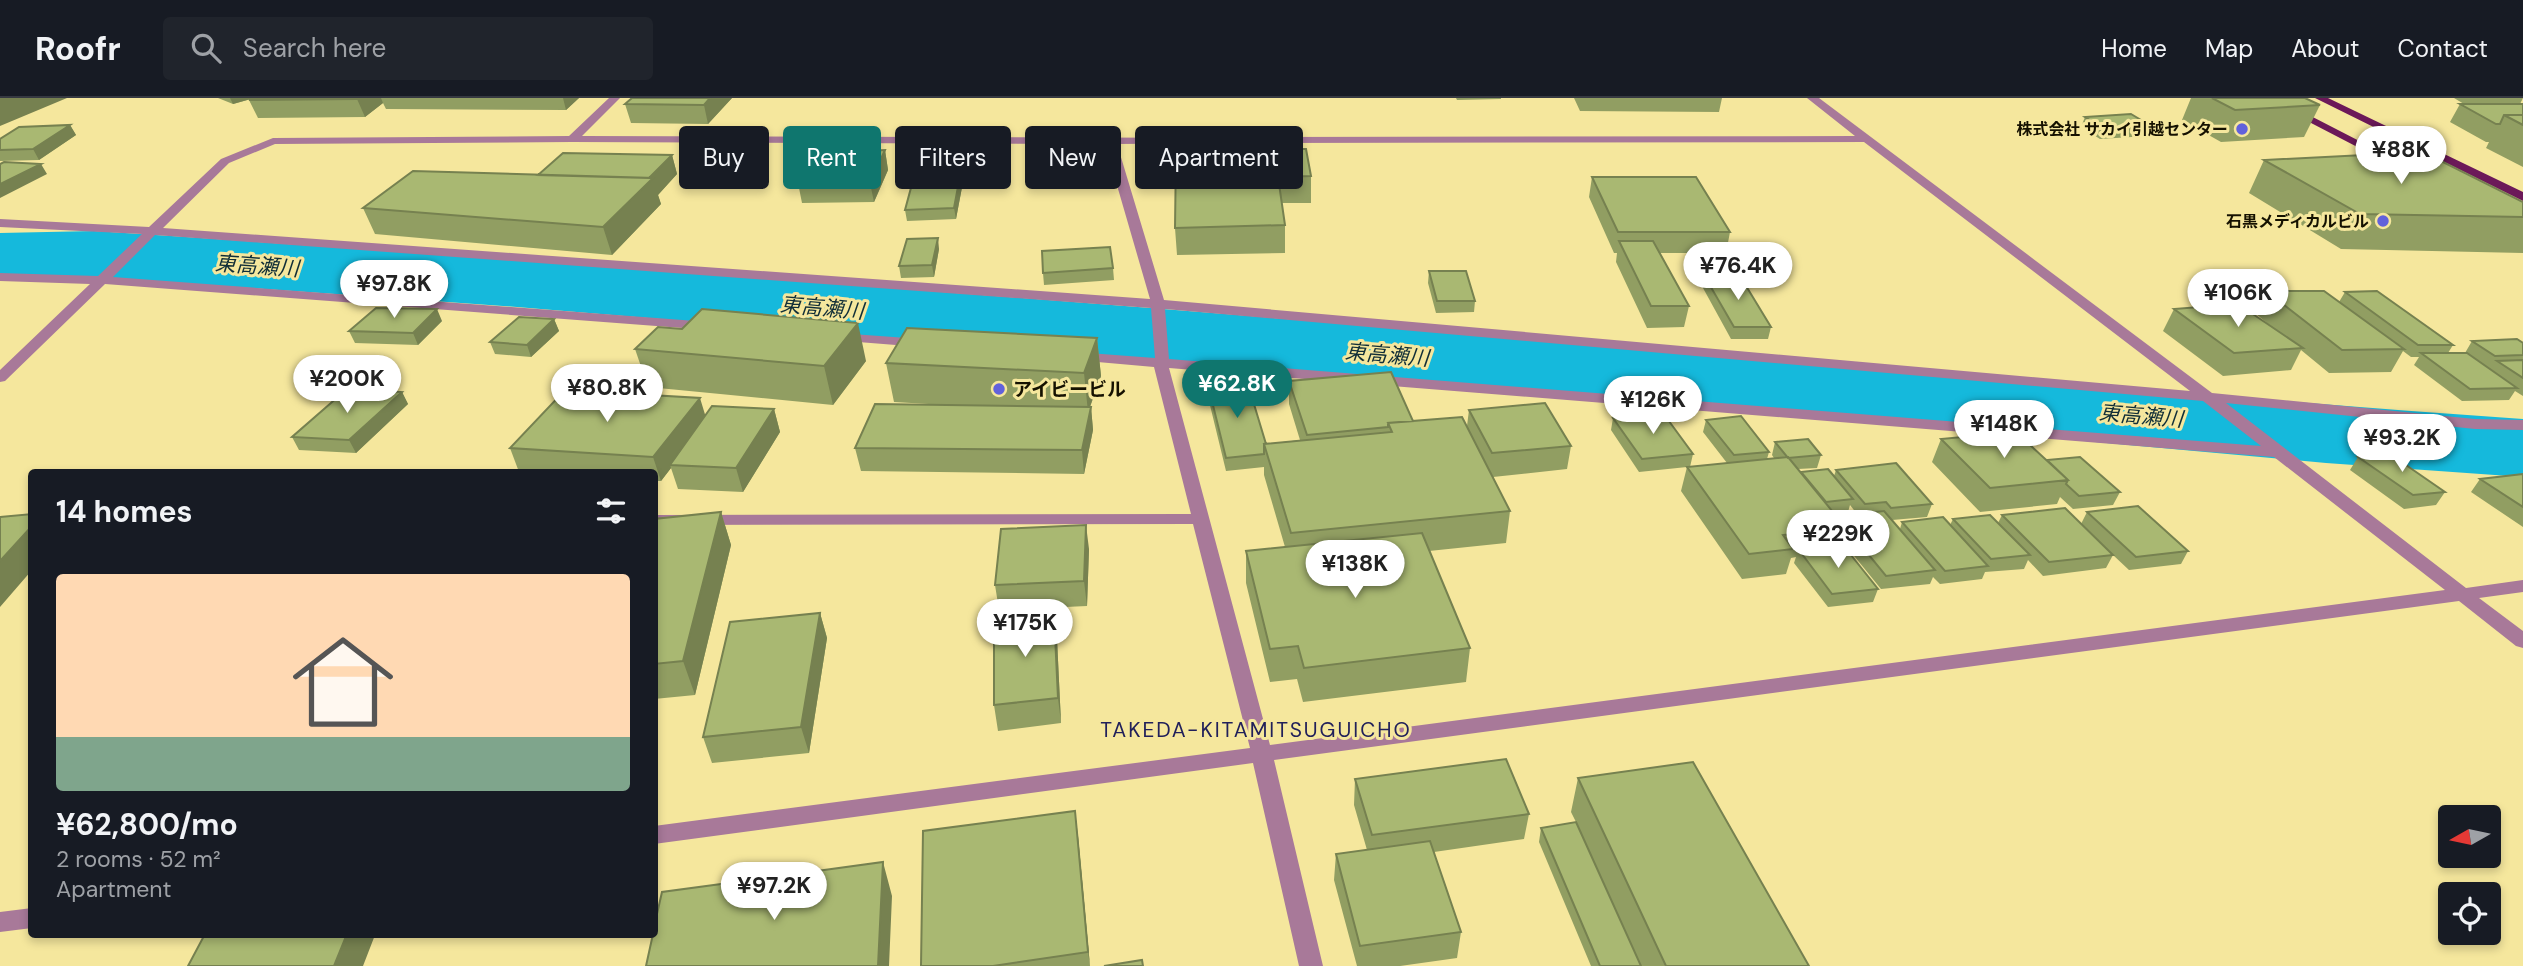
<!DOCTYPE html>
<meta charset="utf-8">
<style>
:root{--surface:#171b24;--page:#20242c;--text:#f1f3f6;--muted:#9ea1a6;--line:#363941;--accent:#0f766e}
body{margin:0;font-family:"DM Sans","Noto Sans JP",sans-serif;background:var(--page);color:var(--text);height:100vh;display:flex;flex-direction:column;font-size:26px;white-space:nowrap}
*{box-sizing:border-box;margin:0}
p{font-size:23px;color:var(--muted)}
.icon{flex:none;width:38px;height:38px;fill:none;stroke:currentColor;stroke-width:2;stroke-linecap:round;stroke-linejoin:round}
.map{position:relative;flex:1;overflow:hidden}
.details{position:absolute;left:28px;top:371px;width:630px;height:469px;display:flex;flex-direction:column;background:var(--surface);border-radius:7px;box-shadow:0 4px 10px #0003}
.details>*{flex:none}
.guide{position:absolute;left:679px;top:28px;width:665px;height:63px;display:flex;gap:14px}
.needle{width:46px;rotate:261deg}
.fabs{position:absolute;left:2438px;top:707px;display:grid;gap:14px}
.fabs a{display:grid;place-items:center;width:63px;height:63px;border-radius:7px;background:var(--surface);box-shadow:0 4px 10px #0003;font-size:35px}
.price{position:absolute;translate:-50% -60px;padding:0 16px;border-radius:24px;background:#fff;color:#222;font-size:23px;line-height:46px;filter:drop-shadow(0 2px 4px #0008)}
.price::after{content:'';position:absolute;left:50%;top:42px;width:21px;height:16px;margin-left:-10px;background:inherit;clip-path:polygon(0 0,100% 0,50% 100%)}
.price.current{background:var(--accent);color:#fff}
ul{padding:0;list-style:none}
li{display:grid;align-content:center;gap:14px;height:371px;padding:0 28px}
li span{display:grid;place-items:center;height:217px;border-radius:7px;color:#555}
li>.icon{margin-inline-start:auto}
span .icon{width:126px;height:126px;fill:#fffc;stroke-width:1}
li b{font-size:30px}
h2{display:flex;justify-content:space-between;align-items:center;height:84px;padding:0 28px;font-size:30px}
.chip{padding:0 24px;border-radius:7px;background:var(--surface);box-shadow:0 4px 10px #0003;font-size:24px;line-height:63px}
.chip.current{background:var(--accent);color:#fff}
header{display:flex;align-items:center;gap:42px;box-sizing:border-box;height:98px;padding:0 35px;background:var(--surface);border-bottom:2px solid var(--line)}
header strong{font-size:33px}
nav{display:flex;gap:38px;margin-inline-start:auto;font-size:24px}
.search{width:490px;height:63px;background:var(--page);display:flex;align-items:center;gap:18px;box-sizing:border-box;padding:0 24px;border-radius:7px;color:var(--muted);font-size:26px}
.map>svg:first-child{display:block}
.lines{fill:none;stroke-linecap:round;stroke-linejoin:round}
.river{fill:#15b9dc;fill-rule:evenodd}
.minor{fill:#a87999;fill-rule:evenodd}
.major{fill:#6c1959;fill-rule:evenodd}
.wall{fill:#919e62;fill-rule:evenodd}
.shaded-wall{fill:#768150}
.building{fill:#a9b872;stroke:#768150;stroke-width:2}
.poi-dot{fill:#6262db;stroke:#f5e79d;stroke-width:2.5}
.labels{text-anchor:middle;stroke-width:6;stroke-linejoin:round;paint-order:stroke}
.far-poi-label{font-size:16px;font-weight:bold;fill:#151100;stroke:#f5e79d;text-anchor:end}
.poi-label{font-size:19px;font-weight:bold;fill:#151100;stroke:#f5e79d;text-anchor:start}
.water-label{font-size:21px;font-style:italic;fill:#112e37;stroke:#f5e79d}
.neighbourhood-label{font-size:21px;letter-spacing:2px;fill:#21205a;stroke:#f5e79d}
</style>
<header>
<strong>Roofr</strong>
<div class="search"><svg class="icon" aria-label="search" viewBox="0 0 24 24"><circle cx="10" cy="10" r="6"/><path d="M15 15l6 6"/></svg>Search here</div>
<nav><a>Home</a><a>Map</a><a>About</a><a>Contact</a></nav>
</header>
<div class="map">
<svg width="2523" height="868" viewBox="0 0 2523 868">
<rect width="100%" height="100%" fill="#f5e79d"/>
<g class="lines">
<path class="river" d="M94 133C631 168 1169 211 1705 255 1978 277 2250 302 2523 321V379L2326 365 1709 309 517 209 94 179 0 181V135Z"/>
<path class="minor" d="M609 0H620L582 38 1247 40 1249 42 1243 45 1117 46 1164 202 2190 293 1864 44 1271 45 1265 42 1271 39 1855 38 1807 0H1819L2212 295 2475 321 2523 322V332L2475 331 2226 305 2466 490 2523 482V494L2479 500 2523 533V550L2516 548 2459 503 1274 662 1323 868H1299L1253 665 654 746V728L1250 650 1193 426 654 427V417L1191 416 1154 269 1075 262 1068 258 1075 254 1155 260 1151 210 155 137 113 179 709 224 716 228 709 232 105 186 5 283 0 284V272L90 186 0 183V175L98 178 142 136 0 129V121L149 129 221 61 273 40 569 38ZM572 44 1105 46 1150 201 163 130 229 65 275 46ZM1165 211 2203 303 2261 348 1169 261ZM1169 270 2274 359 2445 492 1270 647Z
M838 235 921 241 928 245 921 249 833 242 831 239Z
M32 810V830L0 834V814Z"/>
<path class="major" d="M2263 0H2276L2404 66 2394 68Z
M2315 0H2328L2523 94V103Z"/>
</g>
<path class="wall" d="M218 0H579L566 12 386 11 383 5 365 19 258 20 249 2 251 1 233 6Z
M732 0 708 26 631 25 625 6Z
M1456 0H1501V1L1457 2Z
M1574 0H1722L1719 14 1580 13Z
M2191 0H2305L2320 7 2304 39 2221 44 2182 22Z
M2454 0H2523L2520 6H2523V69L2486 50 2489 44H2486L2450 24 2460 6H2464Z
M2085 19 2151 28 2147 38 2100 41 2081 29Z
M70 27 76 37 39 62 0 63V41Z
M1295 51 1311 78V105H1282L1285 127V155L1177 157 1175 130Z
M885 52 888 72 874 104 802 105 798 85 801 79H792L789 69 839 60 837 64H858Z
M672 57 677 76 658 97 661 106 612 157 375 136 363 110 538 77Z
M2264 62 2523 104V155L2341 151 2249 95Z
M961 73 963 84 956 121 907 123 905 112Z
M1592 79 1730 134 1726 155H1660L1689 208 1684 229 1647 230 1616 164 1617 155H1614L1589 99Z
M939 151 934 179 901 180 899 168Z
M1113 170 1114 182 1044 187 1043 175Z
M1429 173 1475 203 1474 214 1436 215 1428 185Z
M1705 179 1771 229 1768 241H1731L1703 190Z
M2266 193 2339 204 2345 194 2453 247 2448 255H2465L2472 243 2523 245V298L2515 293 2509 302 2462 303 2414 267 2419 259H2411L2403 253 2391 274 2329 275 2301 252 2291 272 2223 278 2163 233 2174 211 2274 231 2255 215Z
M554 221 559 233 531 259 495 256 490 244Z
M442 223 418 247 355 245 349 233Z
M682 231 866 263 833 307 648 289 635 251Z
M1097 240 1101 278 1090 309H1091L1093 332 1084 376 861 373 855 350 946 307 894 304 886 265Z
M1289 283 1413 323 1467 328 1469 312 1571 348 1567 371 1493 379 1510 413 1506 445 1429 453 1470 550 1466 584 1303 604 1297 581 1270 584 1246 485V453L1285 449 1264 377V369L1226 373 1208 299V287L1266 346 1300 342 1289 306Z
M402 294 408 306 356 355 299 352 292 339Z
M774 311 780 334 743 394 678 391 671 370 661 383H654V374H519L510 350Z
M1613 320 1693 356 1690 369 1727 365 1703 334 1706 322 1769 354 1767 361 1774 360 1772 357 1775 344 1821 357 1817 370 1798 371 1801 375 1834 378 1836 372 1932 406 1927 419 1892 422 1900 431 1902 424 1950 427 1953 421 1998 425 2002 417 2081 426 2087 414 2188 453 2181 466 2129 472 2113 457 2106 470 2043 478 2028 462 2024 471 1985 474 1982 481 1940 486 1933 479 1930 486 1881 491 1842 443 1840 448 1878 491 1873 504 1828 509 1794 465 1796 459 1791 460 1786 476 1742 481 1681 393 1687 369 1639 374 1611 332ZM1850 407 1857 416 1837 418 1834 415 1848 414Z
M1941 341 2047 362 2120 394 2113 407 2073 411 2060 399 2057 406 1980 414 1932 364Z
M2358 359 2445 394 2436 407 2404 411 2350 372Z
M2523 376V429L2471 394 2480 381Z
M721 414 731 447 695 597 654 601V421Z
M1089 451 1087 508 999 512 995 487Z
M820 515 827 540 809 655 712 665 703 639Z
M1057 541 1061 625 998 633 994 607Z
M1578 680 1809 868H1591L1539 744 1541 730 1576 724 1571 714Z
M1355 681 1529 716 1524 741 1434 754 1461 834 1457 860 1400 868H1357L1334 782 1336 756 1367 752 1354 707Z
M1078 738 1090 868H921Z"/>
<path class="shaded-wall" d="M0 0H67L0 28Z
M230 0H254L233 6Z
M359 0H381L383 5 365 19 357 1Z
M563 0H579L566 12Z
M710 0H732L708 26 704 7Z
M70 27 76 37 39 62 33 51Z
M837 50 839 60 827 79 825 69Z
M885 52 888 72 874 104 870 85Z
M672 57 677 76 658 97 661 106 612 157 603 129Z
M41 66 47 76 0 100V86Z
M961 73 963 84 956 121 954 110Z
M938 140 939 151 934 179 932 167Z
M437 211 442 223 418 247 413 235Z
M554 221 559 233 531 259 527 247Z
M858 225 866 263 833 307 824 268Z
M1097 240 1101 278 1088 314 1084 275Z
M402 294 408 306 356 355 349 342Z
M700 300 707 323 670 367 671 370 661 383 653 359Z
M1091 309 1093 332 1084 376 1082 352Z
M774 311 780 334 743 394 736 370Z
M721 414 731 447 695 597 683 563Z
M1086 427 1089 451 1087 508 1084 483Z
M32 428V472L0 509V463Z
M820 515 827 540 809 655 801 629Z
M1054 516 1057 541 1061 625 1058 600Z
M1075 713 1078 738 1090 868 1088 854Z
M883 764 892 798 889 868H878Z
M347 836 375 837 363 868H334Z"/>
<path class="building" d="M253 0H359L357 1 249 2Z
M632 0H710L704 7 625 6Z
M2212 0H2305L2320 7 2235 12Z
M2460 6H2523V17H2504L2500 26H2496Z
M2131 16 2151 28 2104 31 2085 19Z
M2504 17H2523V27Z
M70 27 33 51 0 52V41L19 29Z
M1294 38 1295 51H1306L1311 78 1278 79 1285 127 1175 130 1176 54 1221 53V39Z
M802 49 837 50 828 64H810L807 69H789Z
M885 52 870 85H798L810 64H858L864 53Z
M2423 54 2523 104V119L2360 116 2264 62Z
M563 55 672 57 649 80 538 77Z
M4 64 41 66 0 86V66Z
M413 73 653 80 603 129 363 110Z
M961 73 954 110 905 112 915 75Z
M1592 79H1696L1730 134H1618Z
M938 140 932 167 899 168 907 141Z
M1619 143H1653L1689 208H1651Z
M1110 149 1113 170 1043 175 1042 153Z
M1429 173H1466L1475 203H1437Z
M1740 178 1771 229H1734L1705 179Z
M2266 193H2324L2404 251 2342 252Z
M2377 193 2453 247H2418L2345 194Z
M2238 206 2303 250 2234 255 2174 211Z
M376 210 437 211 413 235 349 233Z
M702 211 858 225 824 268 635 251 658 229 682 231Z
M519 219 554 221 527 247 490 244Z
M907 230 1097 240 1084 275 886 265Z
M2517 241 2523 245V257L2495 258 2472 243Z
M2421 255H2467L2517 290 2470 291Z
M2523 262V280L2497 263Z
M1391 274 1413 323 1388 325V329L1307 337 1289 283Z
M1247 283 1266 346H1264V356L1226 360 1208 287Z
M347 291 402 294 349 342 292 339Z
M565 292 700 300 653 359 510 350Z
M1545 305 1571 348 1492 355 1469 312Z
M875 306 1091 309 1082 352 855 350Z
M712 308 774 311 736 370 670 367Z
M1663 315 1693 356 1642 361 1613 320Z
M1741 318 1769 354 1734 357 1706 322Z
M1462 319 1510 413 1291 435 1264 346 1392 334 1388 325Z
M2016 334 2068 382 1990 390 1941 341Z
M1808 341 1821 357 1788 360 1775 344Z
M2390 356 2445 394 2413 397 2358 359Z
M1788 359 1846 430 1783 437 1793 451 1749 456 1687 369Z
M2080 359 2120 394 2079 398 2066 386 2068 382 2047 362Z
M1896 365 1932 406 1891 410 1886 404 1865 406 1836 372Z
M1828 371 1853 401 1826 404 1801 374Z
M2523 376V409L2480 381Z
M2138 408 2188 453 2136 459 2087 414Z
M2065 410 2113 457 2049 464 2002 417Z
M1884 413 1935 472 1886 478 1837 418Z
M721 414 683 563 654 566V421Z
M32 416V428L0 463V419Z
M1990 417 2030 457 1991 461 1953 421Z
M1943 419 1988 468 1945 473 1902 424Z
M1086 427 1084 483 995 487 1001 431Z
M1422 435 1470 550 1304 570 1298 548 1270 551 1246 453Z
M1843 447 1878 491 1832 496 1799 452Z
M820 515 801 629 703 639 730 524Z
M1054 516 1058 600 994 607V521Z
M1506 661 1529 716 1372 737 1355 681Z
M1693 664 1809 868H1666L1578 680Z
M1075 713 1088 854 993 868H921L923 733Z
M1576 724 1641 868H1600L1541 730Z
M1430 743 1461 834 1360 848 1336 756Z
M883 764 878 868H646L653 836H654V829L662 794Z
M205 836H347L334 868H188Z
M1142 862 1143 868H1104Z"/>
<g class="poi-dot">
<circle cx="2242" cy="31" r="7"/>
<circle cx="2383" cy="123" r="7"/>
<circle cx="999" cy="291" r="7"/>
</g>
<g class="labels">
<g class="far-poi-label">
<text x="2228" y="37">株式会社 サカイ引越センター</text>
<text x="2369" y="129">石黒メディカルビル</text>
</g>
<g class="poi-label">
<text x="1013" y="298">アイビービル</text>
</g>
<g class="water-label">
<text transform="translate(257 168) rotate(4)" y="7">東高瀬川</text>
<text transform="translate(822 210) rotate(5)" y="7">東高瀬川</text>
<text transform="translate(1387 257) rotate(5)" y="7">東高瀬川</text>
<text transform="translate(2141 318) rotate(5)" y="7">東高瀬川</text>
</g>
<g class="neighbourhood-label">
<text x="1256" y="639">TAKEDA-KITAMITSUGUICHO</text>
</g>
</g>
</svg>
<div class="fabs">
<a><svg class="needle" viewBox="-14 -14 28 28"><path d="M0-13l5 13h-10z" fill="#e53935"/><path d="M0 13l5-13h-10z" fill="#9ea1a6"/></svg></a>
<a><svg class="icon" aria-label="locate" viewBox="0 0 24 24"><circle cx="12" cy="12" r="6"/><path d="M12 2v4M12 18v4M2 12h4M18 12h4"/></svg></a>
</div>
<b class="price" style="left:2401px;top:88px">¥88K</b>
<b class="price" style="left:1738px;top:204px">¥76.4K</b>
<b class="price" style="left:394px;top:222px">¥97.8K</b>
<b class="price" style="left:2238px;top:231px">¥106K</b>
<b class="price" style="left:347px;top:317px">¥200K</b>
<b class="price current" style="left:1237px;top:322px">¥62.8K</b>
<b class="price" style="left:607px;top:326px">¥80.8K</b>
<b class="price" style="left:1653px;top:338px">¥126K</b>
<b class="price" style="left:2004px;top:362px">¥148K</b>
<b class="price" style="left:2402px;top:376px">¥93.2K</b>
<b class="price" style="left:1838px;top:472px">¥229K</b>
<b class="price" style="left:1355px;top:502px">¥138K</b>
<b class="price" style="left:1025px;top:561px">¥175K</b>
<b class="price" style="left:774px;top:824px">¥97.2K</b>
<div class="guide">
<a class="chip">Buy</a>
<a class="chip current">Rent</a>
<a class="chip">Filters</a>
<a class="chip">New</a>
<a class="chip">Apartment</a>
</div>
<section class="details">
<h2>14 homes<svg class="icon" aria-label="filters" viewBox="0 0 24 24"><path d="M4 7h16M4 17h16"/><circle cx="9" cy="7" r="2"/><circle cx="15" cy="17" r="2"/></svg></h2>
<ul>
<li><span style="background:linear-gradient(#ffd9b3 75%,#7fa58c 0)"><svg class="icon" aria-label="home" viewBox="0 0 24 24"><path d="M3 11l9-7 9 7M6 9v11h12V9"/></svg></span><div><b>¥62,800/mo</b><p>2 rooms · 52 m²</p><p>Apartment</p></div></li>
</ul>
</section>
</div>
